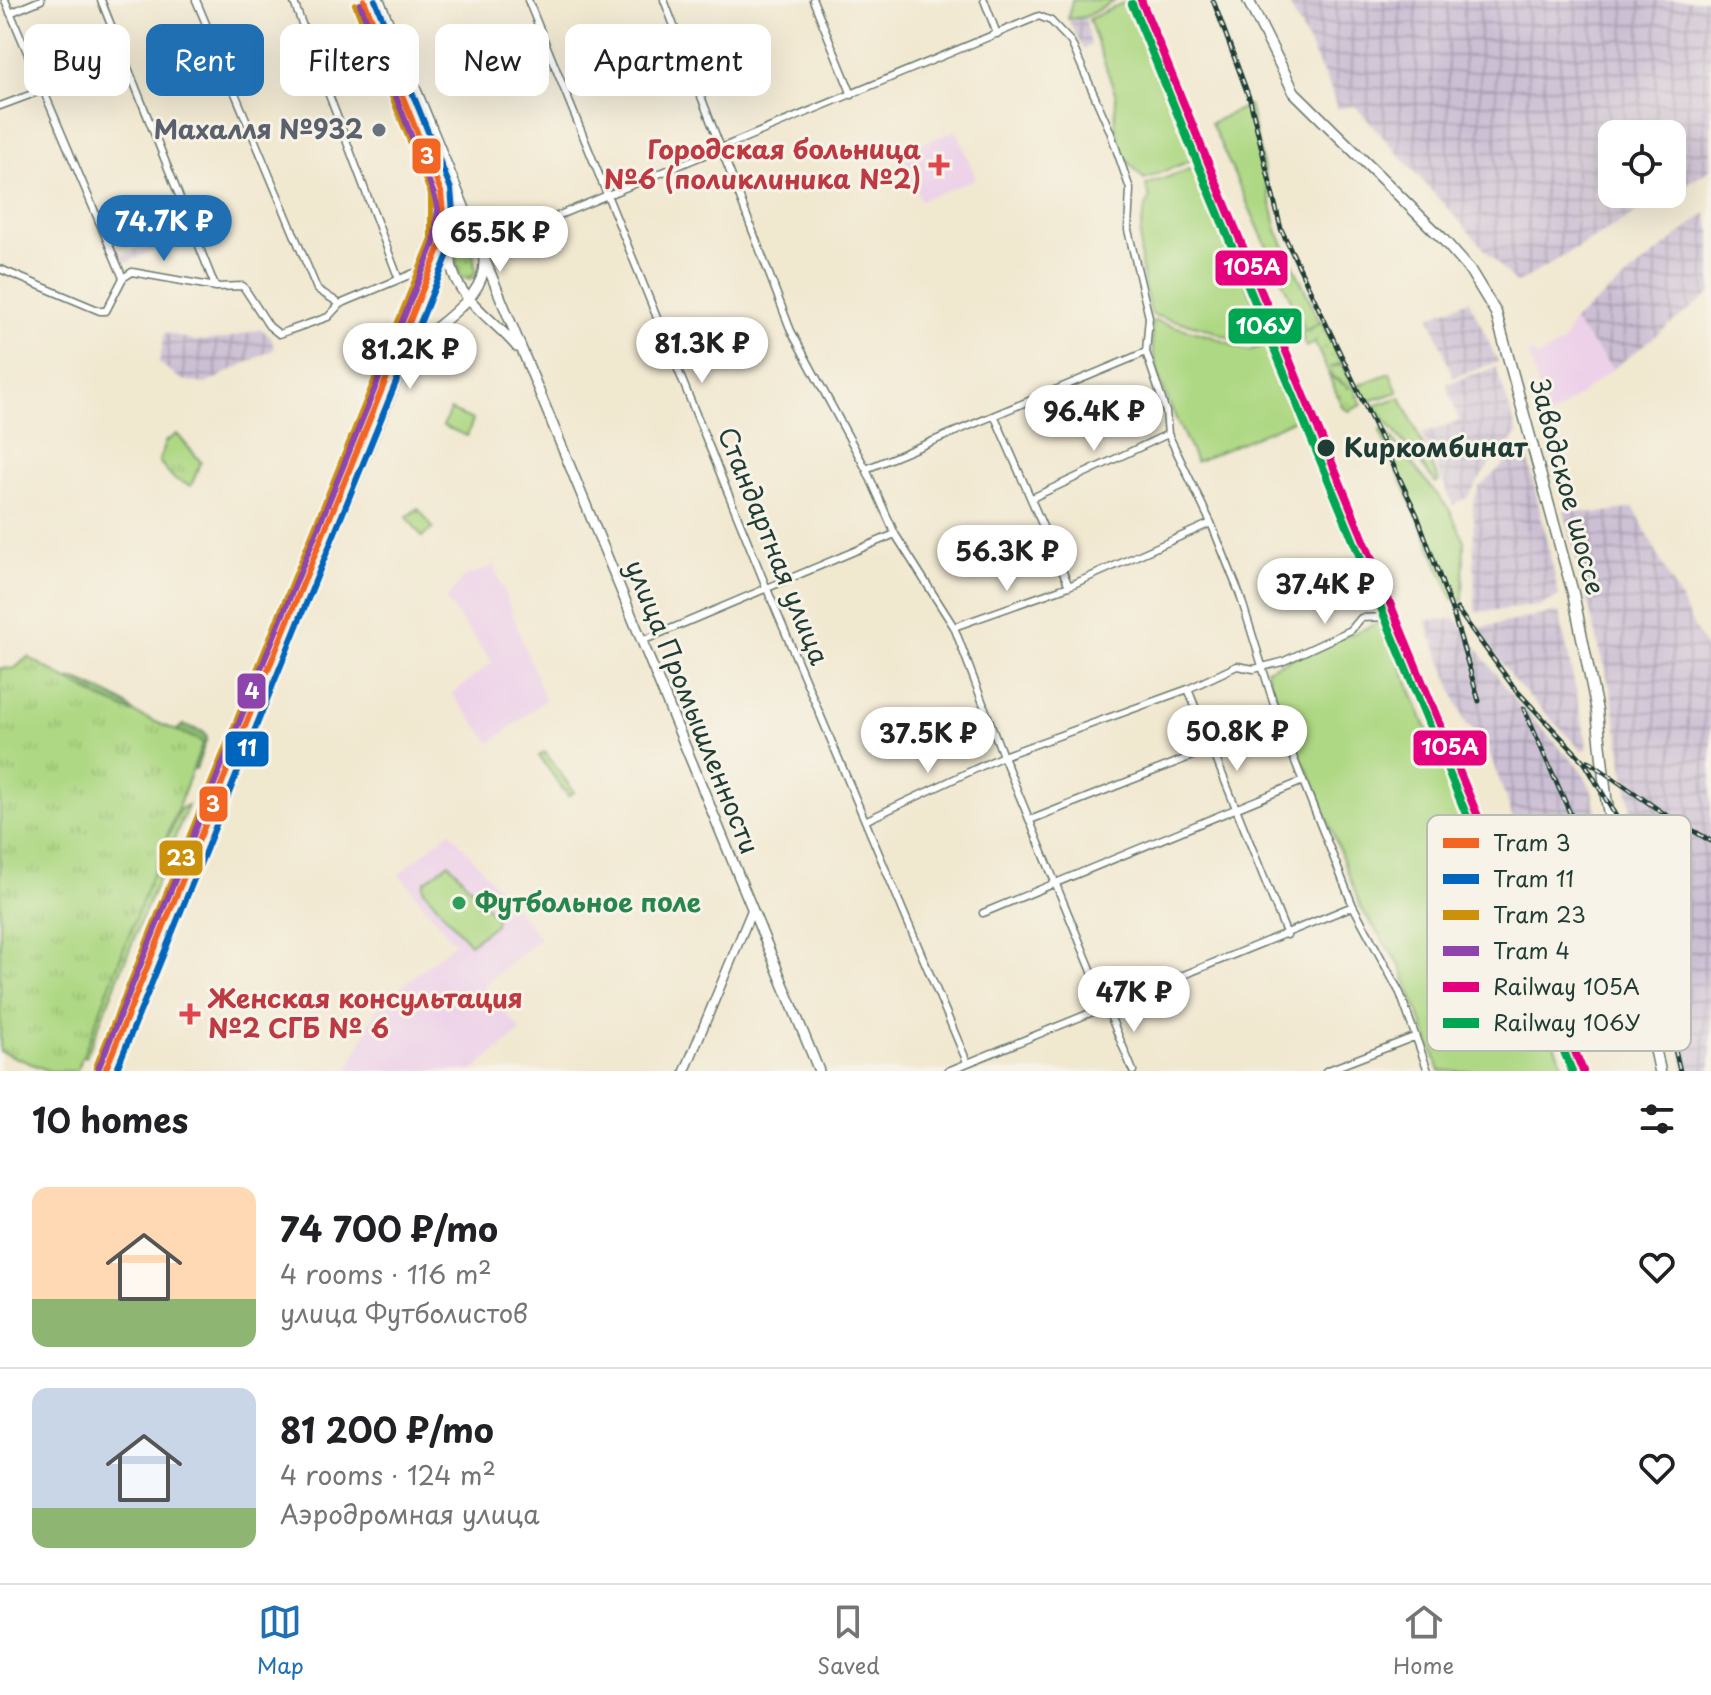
<!DOCTYPE html>
<meta charset="utf-8">
<style>
:root{--surface:#fff;--page:#f2f2f2;--text:#202124;--muted:#757577;--line:#e0e0e0;--accent:#1f6fb2}
body{margin:0;font-family:"Playpen Sans",sans-serif;background:var(--page);color:var(--text);height:100vh;display:flex;flex-direction:column;font-size:30px;white-space:nowrap}
*{box-sizing:border-box;margin:0}
p{font-size:26px;color:var(--muted)}
.icon{flex:none;width:44px;height:44px;fill:none;stroke:currentColor;stroke-width:2;stroke-linecap:round;stroke-linejoin:round}
.map{position:relative;height:1071px;overflow:hidden}
.side{display:flex;flex-direction:column;background:var(--surface);flex:1}
.side>*{flex:none}
.hud{position:absolute;left:24px;top:24px;width:800px;height:72px;display:flex;gap:16px}
.controls{position:absolute;left:1598px;top:120px;display:grid;gap:16px}
.controls a{display:grid;place-items:center;width:88px;height:88px;border-radius:16px;background:var(--surface);box-shadow:0 8px 32px #0002;font-size:40px}
.price{position:absolute;translate:-50% -68px;padding:0 18px;border-radius:28px;background:#fff;color:#222;font-size:26px;line-height:52px;filter:drop-shadow(0 2px 4px #0008)}
.price::after{content:'';position:absolute;left:50%;top:48px;width:24px;height:18px;margin-left:-12px;background:inherit;clip-path:polygon(0 0,100% 0,50% 100%)}
.price.current{background:var(--accent);color:#fff}
ul{padding:0;list-style:none}
li{display:flex;align-items:center;gap:24px;height:200px;padding:0 32px}
li+li{border-top:2px solid var(--line)}
li span{display:grid;place-items:center;flex:none;width:224px;height:160px;border-radius:16px;color:#555}
li>.icon{margin-inline-start:auto}
span .icon{width:96px;height:96px;fill:#fffc;stroke-width:1}
li b{font-size:34px}
h2{display:flex;justify-content:space-between;align-items:center;height:96px;padding:0 32px;font-size:34px}
.pill{padding:0 28px;border-radius:16px;background:var(--surface);box-shadow:0 8px 32px #0002;font-size:28px;line-height:72px}
.pill.current{background:var(--accent);color:#fff}
.tabs{display:flex;justify-content:space-around;align-items:center;height:112px;border-top:2px solid var(--line);background:var(--surface);font-size:22px;color:var(--muted)}
.tabs a{display:grid;justify-items:center;gap:4px}
.tabs .current{color:var(--accent)}
.map>svg:first-child{display:block}
.built{fill:#edd1e9}
.industrial{fill:url(#industrial-grid)}
.grass{fill:url(#grass-dots);stroke:#668a5c;stroke-width:2}
.forest{fill:url(#forest-crowns);stroke:#547a52;stroke-width:2}
.park{fill:url(#park-tufts);stroke:#668a5c;stroke-width:2}
.garden{fill:#aed883;stroke:#668a5c;stroke-width:2}
.lines{fill:none;stroke-linecap:round;stroke-linejoin:round}
.minor-casing{stroke:#68796b;stroke-width:9}
.tertiary-casing{stroke:#68796b;stroke-width:11}
.secondary-casing{stroke:#68796b;stroke-width:12}
.primary-casing{stroke:#68796b;stroke-width:13}
.minor{stroke:#fff;stroke-width:6}
.tertiary{stroke:#fff;stroke-width:8}
.secondary{stroke:#fff;stroke-width:9}
.primary{stroke:#fff;stroke-width:10}
.rail-casing{stroke:#1f3d34;stroke-width:5}
.rail{stroke:#f7f3e8;stroke-width:2;stroke-dasharray:6;stroke-linecap:butt}
.rail-1-casing{stroke:#f7f3e8;stroke-width:14}
.rail-2-casing{stroke:#f7f3e8;stroke-width:14}
.rail-1{stroke:#e5007d;stroke-width:8}
.rail-2{stroke:#00a651;stroke-width:8}
.tram-1-casing{stroke:#f7f3e8;stroke-width:12}
.tram-2-casing{stroke:#f7f3e8;stroke-width:12}
.tram-3-casing{stroke:#f7f3e8;stroke-width:12}
.tram-4-casing{stroke:#f7f3e8;stroke-width:12}
.tram-1{stroke:#f26522;stroke-width:6}
.tram-2{stroke:#0065bd;stroke-width:6}
.tram-3{stroke:#cc910a;stroke-width:6}
.tram-4{stroke:#8e44ad;stroke-width:6}
.worship-dot{fill:#6b7280;stroke:#f7f3e8;stroke-width:3}
.health-dot{fill:#e0444e;stroke:#f7f3e8;stroke-width:3}
.stop-dot{fill:#1f3d34;stroke:#f7f3e8;stroke-width:3}
.leisure-dot{fill:#2e9e5b;stroke:#f7f3e8;stroke-width:3}
.labels{text-anchor:middle;stroke-width:6;stroke-linejoin:round;paint-order:stroke}
.worship-label{font-size:26px;font-weight:bold;fill:#5b616d;stroke:#f7f3e8;text-anchor:end}
.health-label{font-size:26px;font-weight:bold;fill:#be3a42;stroke:#f7f3e8;text-anchor:end}
.stop-label{font-size:26px;font-weight:bold;fill:#1f3d34;stroke:#f7f3e8;text-anchor:start}
.street-label{font-size:26px;fill:#1f3d34;stroke:#f7f3e8}
.leisure-label{font-size:26px;font-weight:bold;fill:#27864d;stroke:#f7f3e8;text-anchor:start}
.key{fill:#f7f3e8;stroke:#b6bcb2;stroke-width:2}
.key-label{font-size:22px;fill:#1f3d34}
.line-badge{stroke:#f7f3e8;stroke-width:3}
.badge-label{font-size:22px;text-anchor:middle;font-weight:bold;fill:#fff}
</style>
<div class="map">
<svg width="1711" height="1071" viewBox="0 0 1711 1071">
<defs>
<pattern id="industrial-grid" width="8" height="8" patternUnits="userSpaceOnUse" patternTransform="scale(2)"><rect width="8" height="8" fill="#ccbfd4"/><path d="M0 4h8M4 0v8" fill="none" stroke="#a59cad"/></pattern>
<pattern id="grass-dots" width="8" height="8" patternUnits="userSpaceOnUse" patternTransform="scale(2)"><rect width="8" height="8" fill="#aed883"/><path d="M2 2h.1M6 6h.1" fill="none" stroke="#95ba72" stroke-width="1.8" stroke-linecap="round"/></pattern>
<pattern id="forest-crowns" width="20" height="18" patternUnits="userSpaceOnUse" patternTransform="scale(2)"><rect width="20" height="18" fill="#8ab871"/><path d="M2 6a3 3 0 1 1 6 0M12 15a3 3 0 1 1 6 0" fill="none" stroke="#70975e"/></pattern>
<pattern id="park-tufts" width="24" height="20" patternUnits="userSpaceOnUse" patternTransform="scale(2)"><rect width="24" height="20" fill="#aed883"/><path d="M3 7l-1-3M5 7V3M7 7l1-3M15 17l-1-3M17 17v-4M19 17l1-3" fill="none" stroke="#95ba72"/></pattern>
</defs>
<rect width="100%" height="100%" fill="#f7f3e8"/>
<filter id="ink" filterUnits="userSpaceOnUse"><feTurbulence type="fractalNoise" baseFrequency=".0125" numOctaves="2"/><feDisplacementMap in="SourceGraphic" scale="16" xChannelSelector="R" yChannelSelector="G"/><feConvolveMatrix kernelMatrix="1 2 1 2 8 2 1 2 1" color-interpolation-filters="sRGB"/></filter>
<filter id="wash" filterUnits="userSpaceOnUse"><feTurbulence type="fractalNoise" baseFrequency=".006" numOctaves="4" result="noise"/><feDisplacementMap in="SourceGraphic" scale="32" xChannelSelector="R" yChannelSelector="G"/><feGaussianBlur stdDeviation="1.8" result="paint"/><feColorMatrix in="noise" values="0 0 0 0 0 0 0 0 0 0 0 0 0 0 0 0 0 1.4 0 .05"/><feComposite in="paint" operator="in"/></filter>
<g filter="url(#wash)">
<rect width="100%" height="100%" fill="#f1e8d0"/>
<path class="built" d="M957 130 976 179 920 200 902 152Z
M1573 321 1613 369 1547 420 1528 350 1538 357 1563 343Z
M494 566 545 700 491 743 452 694 492 662 446 600 464 577Z
M450 831 540 938 483 986 521 1031 473 1071H348L378 1006 455 943 399 874Z"/>
<path class="industrial" d="M1287 0H1711V170L1672 192V134H1612V194H1669L1516 284 1355 106 1337 109 1330 87Z
M1085 17 1091 45 1083 49 1068 19Z
M1706 213 1711 232V293L1613 369 1573 321Z
M183 230 186 237 120 265 117 257Z
M1469 300 1498 362 1453 377 1430 317Z
M261 329 271 337 274 349 205 384 182 380 159 363 165 332 195 341 225 339Z
M1496 367 1518 435 1494 457 1468 497 1453 505 1422 434 1459 421 1447 384Z
M1527 453 1559 596 1540 606 1475 612 1473 504 1478 488 1505 463Z
M1634 508 1711 660V1071H1685L1642 874 1611 692 1564 510 1599 513Z
M1559 612 1588 748 1582 751 1515 682 1478 628Z
M1456 619 1514 699 1581 770 1591 788 1600 827 1527 857 1483 735 1466 724 1425 620Z"/>
<path class="grass" d="M462 240 471 241 476 272 470 279 463 278C455 268 453 250 462 240Z
M1322 322 1341 363 1330 368 1342 364 1362 405 1349 411 1343 408 1329 376 1350 388 1329 374 1315 343 1306 347 1301 333Z
M188 805 86 1057 73 1052 180 809Z"/>
<path class="forest" d="M75 679C94 689 132 699 138 721L56 682Z
M183 725 204 732 207 738 196 769 167 757 175 732Z"/>
<path class="park" d="M177 434 201 462 191 486 174 479 159 462 165 442Z
M418 508 433 528 422 537 407 517Z
M28 657 99 698 203 742 77 1071H49L0 1051V668L14 669Z
M545 752 574 792 568 796 539 756Z"/>
<path class="garden" d="M1072 0H1116L1085 17 1068 19Z
M1129 0 1195 159 1144 179 1123 156 1115 125 1116 96 1089 19Z
M1249 105 1277 230 1320 322 1305 331 1211 123Z
M1198 166 1269 340 1250 346 1205 328 1152 315C1141 281 1133 230 1150 198L1146 185Z
M1155 321 1210 336 1248 351 1271 344 1298 418 1196 462C1177 418 1148 371 1152 322Z
M1390 373 1398 392 1369 401 1356 386Z
M1401 397 1439 481 1436 483 1374 406Z
M450 410 473 420 467 436 443 426Z
M1383 428 1449 509 1464 540 1463 601 1453 599 1380 431Z
M1383 621 1565 1071H1440L1401 967 1361 908 1315 785 1287 729 1266 669Z
M449 863 496 917 495 924 470 944 423 889 424 882Z"/>
</g>
<g filter="url(#ink)">
<g class="lines">
<defs>
<path id="minor" d="M5 0 123 278
M101 0 215 286
M293 0 398 277
M528 0 767 589 967 1062
M664 0 791 331 866 469 895 534 954 627 1003 756 1133 1071
M813 0 852 95
M984 0 997 34
M10 13 41 0
M0 106 43 90
M480 248 1039 16 1051 21 1071 42 1110 131 1130 189 1128 230 1149 317 1146 352 1166 412 1168 434 1211 523 1240 595 1280 724 1353 906 1400 993 1428 1071
M0 269 100 311H106L123 278 132 272 216 287 243 286 269 326 279 334 328 317 340 304 317 289 196 0
M340 304 438 263
M995 417 1069 586
M866 469 1146 352
M1032 498 1168 434
M954 627 1069 586 1211 523
M642 641 895 534
M1188 689 1287 935
M867 820 1003 756 1188 689 1237 666 1254 669 1282 662 1351 630 1361 618 1387 617
M1030 820 1210 749
M983 913 1303 781
M948 1071 1353 906
M1326 1071 1414 1037"/>
<path id="tertiary" d="M685 1071 752 910"/>
<path id="secondary" d="M478 241 461 237 452 246C442 291 493 317 517 347
M452 245 456 196
M485 260 819 1071
M99 1071 417 297 450 251
M114 1071 406 358C428 324 493 301 483 253L379 0"/>
<path id="primary" d="M1248 0 1294 92 1442 238 1470 270 1496 313 1573 593 1597 711 1606 797 1624 904 1660 1071"/>
</defs>
<use href="#minor" class="minor-casing"/>
<use href="#tertiary" class="tertiary-casing"/>
<use href="#secondary" class="secondary-casing"/>
<use href="#primary" class="primary-casing"/>
<use href="#minor" class="minor"/>
<use href="#tertiary" class="tertiary"/>
<use href="#secondary" class="secondary"/>
<use href="#primary" class="primary"/>
<defs>
<path id="rail" d="M1213 0 1250 100 1281 229 1417 515 1453 613 1479 701
M1457 609 1515 689 1585 763 1618 820 1631 860 1680 1071
M1524 709 1570 813
M1588 761 1666 815 1711 841"/>
</defs>
<use href="#rail" class="rail-casing"/>
<use href="#rail" class="rail"/>
<defs>
<path id="rail-1" d="M1141 0 1583 1071"/>
<path id="rail-2" d="M1132 4 1572 1071"/>
</defs>
<use href="#rail-1" class="rail-1-casing"/>
<use href="#rail-2" class="rail-2-casing"/>
<use href="#rail-1" class="rail-1"/>
<use href="#rail-2" class="rail-2"/>
<defs>
<path id="tram-1" d="M105 1071 441 244 444 224 441 192 364 0"/>
<path id="tram-2" d="M116 1071 451 247 454 224 451 189 375 0"/>
<path id="tram-3" d="M96 1067 431 241V194L355 4"/>
<path id="tram-4" d="M99 1067 434 243 438 209 434 194 360 4"/>
</defs>
<use href="#tram-1" class="tram-1-casing"/>
<use href="#tram-2" class="tram-2-casing"/>
<use href="#tram-3" class="tram-3-casing"/>
<use href="#tram-4" class="tram-4-casing"/>
<use href="#tram-1" class="tram-1"/>
<use href="#tram-2" class="tram-2"/>
<use href="#tram-3" class="tram-3"/>
<use href="#tram-4" class="tram-4"/>
</g>
</g>
<circle class="worship-dot" cx="379" cy="130" r="8"/>
<g class="health-dot">
<path d="M935 153h8v8h8v8h-8v8h-8v-8h-8v-8h8z"/>
<path d="M186 1002h8v8h8v8h-8v8h-8v-8h-8v-8h8z"/>
</g>
<circle class="stop-dot" cx="1326" cy="448" r="10"/>
<circle class="leisure-dot" cx="459" cy="903" r="8"/>
<g class="labels">
<g class="worship-label">
<text x="363" y="139">Махалля №932</text>
</g>
<g class="health-label">
<text x="921" y="159">Городская больница<tspan x="921" dy="30">№6 (поликлиника №2)</tspan></text>
<text x="208" y="1008" text-anchor="start">Женская консультация<tspan x="208" dy="30">№2 СГБ № 6</tspan></text>
</g>
<g class="stop-label">
<text x="1344" y="457">Киркомбинат</text>
</g>
<g class="street-label">
<text transform="translate(1567 487) rotate(75)" y="9">Заводское шоссе</text>
<text transform="translate(773 546) rotate(68)" y="9">Стандартная улица</text>
<text transform="translate(692 707) rotate(68)" y="9">улица Промышленности</text>
</g>
<g class="leisure-label">
<text x="475" y="912">Футбольное поле</text>
</g>
</g>
<rect x="1427" y="815" width="264" height="236" rx="12" class="key"/>
<rect x="1443" y="838" width="36" height="10" fill="#f26522"/>
<rect x="1443" y="874" width="36" height="10" fill="#0065bd"/>
<rect x="1443" y="910" width="36" height="10" fill="#cc910a"/>
<rect x="1443" y="946" width="36" height="10" fill="#8e44ad"/>
<rect x="1443" y="982" width="36" height="10" fill="#e5007d"/>
<rect x="1443" y="1018" width="36" height="10" fill="#00a651"/>
<g class="key-label">
<text x="1493" y="851">Tram 3</text>
<text x="1493" y="887">Tram 11</text>
<text x="1493" y="923">Tram 23</text>
<text x="1493" y="959">Tram 4</text>
<text x="1493" y="995">Railway 105А</text>
<text x="1493" y="1031">Railway 106У</text>
</g>
<g class="line-badge">
<rect x="411" y="137" width="31" height="38" rx="8" fill="#f26522"/>
<rect x="1214" y="249" width="75" height="38" rx="8" fill="#e5007d"/>
<rect x="1227" y="307" width="76" height="38" rx="8" fill="#00a651"/>
<rect x="236" y="672" width="31" height="38" rx="8" fill="#8e44ad"/>
<rect x="1412" y="729" width="76" height="38" rx="8" fill="#e5007d"/>
<rect x="224" y="730" width="46" height="38" rx="8" fill="#0065bd"/>
<rect x="198" y="785" width="31" height="38" rx="8" fill="#f26522"/>
<rect x="158" y="839" width="46" height="38" rx="8" fill="#cc910a"/>
</g>
<g class="badge-label">
<text x="427" y="164">3</text>
<text x="1252" y="275">105А</text>
<text x="1265" y="334">106У</text>
<text x="252" y="699">4</text>
<text x="1450" y="755">105А</text>
<text x="247" y="756">11</text>
<text x="213" y="812">3</text>
<text x="181" y="866">23</text>
</g>
</svg>
<div class="controls">
<a><svg class="icon" aria-label="locate" viewBox="0 0 24 24"><circle cx="12" cy="12" r="6"/><path d="M12 2v4M12 18v4M2 12h4M18 12h4"/></svg></a>
</div>
<b class="price current" style="left:164px;top:263px">74.7K ₽</b>
<b class="price" style="left:500px;top:274px">65.5K ₽</b>
<b class="price" style="left:702px;top:385px">81.3K ₽</b>
<b class="price" style="left:410px;top:391px">81.2K ₽</b>
<b class="price" style="left:1094px;top:453px">96.4K ₽</b>
<b class="price" style="left:1007px;top:593px">56.3K ₽</b>
<b class="price" style="left:1325px;top:626px">37.4K ₽</b>
<b class="price" style="left:1237px;top:773px">50.8K ₽</b>
<b class="price" style="left:928px;top:775px">37.5K ₽</b>
<b class="price" style="left:1134px;top:1034px">47K ₽</b>
<div class="hud">
<a class="pill">Buy</a>
<a class="pill current">Rent</a>
<a class="pill">Filters</a>
<a class="pill">New</a>
<a class="pill">Apartment</a>
</div>
</div>
<section class="side">
<h2>10 homes<svg class="icon" aria-label="filters" viewBox="0 0 24 24"><path d="M4 7h16M4 17h16"/><circle cx="9" cy="7" r="2"/><circle cx="15" cy="17" r="2"/></svg></h2>
<ul>
<li><span style="background:linear-gradient(#ffd9b3 70%,#8fb573 0)"><svg class="icon" aria-label="home" viewBox="0 0 24 24"><path d="M3 11l9-7 9 7M6 9v11h12V9"/></svg></span><div><b>74 700 ₽/mo</b><p>4 rooms · 116 m²</p><p>улица Футболистов</p></div><svg class="icon" aria-label="heart" viewBox="0 0 24 24"><path d="M12 20l-8-8c-3-5 5-10 8-4 3-6 11-1 8 4z"/></svg></li>
<li><span style="background:linear-gradient(#c9d6e8 75%,#8fb573 0)"><svg class="icon" aria-label="home" viewBox="0 0 24 24"><path d="M3 11l9-7 9 7M6 9v11h12V9"/></svg></span><div><b>81 200 ₽/mo</b><p>4 rooms · 124 m²</p><p>Аэродромная улица</p></div><svg class="icon" aria-label="heart" viewBox="0 0 24 24"><path d="M12 20l-8-8c-3-5 5-10 8-4 3-6 11-1 8 4z"/></svg></li>
</ul>
</section>
<nav class="tabs">
<a class="current"><svg class="icon" aria-label="map" viewBox="0 0 24 24"><path d="M3 6l6-2 6 2 6-2v14l-6 2-6-2-6 2zM9 4v14M15 6v14"/></svg>Map</a>
<a><svg class="icon" aria-label="saved" viewBox="0 0 24 24"><path d="M7 4h10v16l-5-4-5 4z"/></svg>Saved</a>
<a><svg class="icon" aria-label="home" viewBox="0 0 24 24"><path d="M3 11l9-7 9 7M6 9v11h12V9"/></svg>Home</a>
</nav>
